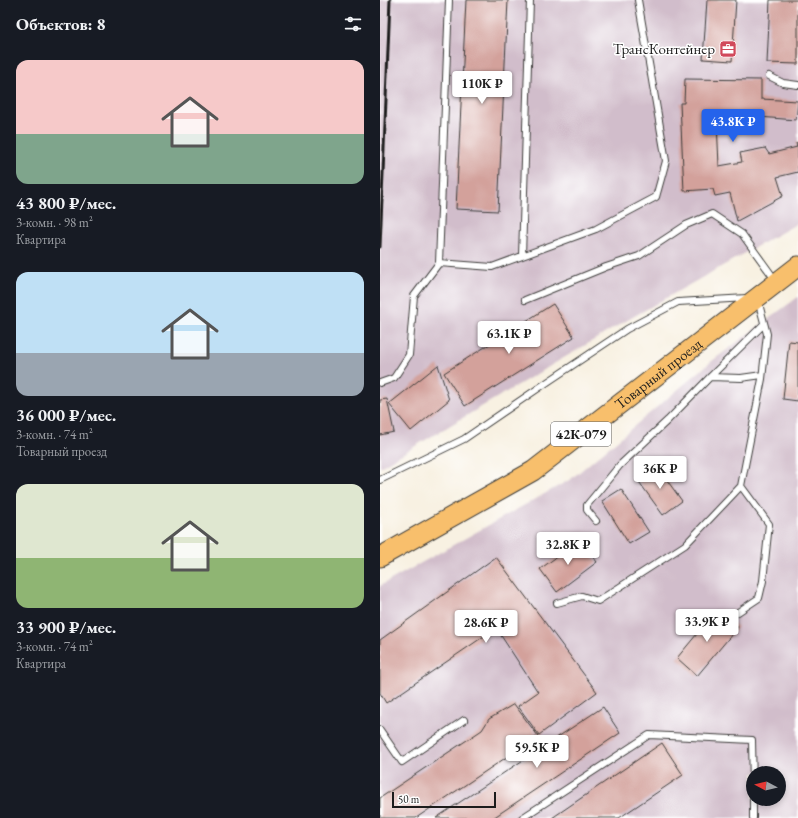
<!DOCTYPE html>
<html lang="ru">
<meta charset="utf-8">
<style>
:root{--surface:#171b24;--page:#20242c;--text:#f1f3f6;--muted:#9ea1a6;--accent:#2563eb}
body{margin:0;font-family:"EB Garamond",serif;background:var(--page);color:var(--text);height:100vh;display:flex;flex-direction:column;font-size:15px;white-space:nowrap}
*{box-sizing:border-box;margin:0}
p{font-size:13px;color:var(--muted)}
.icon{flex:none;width:22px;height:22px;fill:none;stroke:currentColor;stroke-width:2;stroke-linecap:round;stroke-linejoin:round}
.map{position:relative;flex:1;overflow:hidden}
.drawer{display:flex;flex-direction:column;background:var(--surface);width:380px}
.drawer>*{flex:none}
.needle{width:26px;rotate:277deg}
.controls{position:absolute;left:366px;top:766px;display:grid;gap:8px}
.controls a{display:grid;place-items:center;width:40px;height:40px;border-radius:50%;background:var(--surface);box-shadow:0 2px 6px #0003;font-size:20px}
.scale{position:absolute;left:12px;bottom:10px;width:104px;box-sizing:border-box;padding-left:4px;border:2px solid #1c1c1c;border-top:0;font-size:11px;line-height:14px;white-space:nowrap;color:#1c1c1c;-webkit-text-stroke:3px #fff;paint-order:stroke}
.price{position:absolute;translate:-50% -34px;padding:0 9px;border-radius:4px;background:#fff;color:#222;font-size:13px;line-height:26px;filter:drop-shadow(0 1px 2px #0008)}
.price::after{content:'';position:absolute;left:50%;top:24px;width:12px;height:9px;margin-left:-6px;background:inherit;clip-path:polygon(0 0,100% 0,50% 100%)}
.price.active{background:var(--accent);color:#fff}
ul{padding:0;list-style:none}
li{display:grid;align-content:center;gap:8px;height:212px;padding:0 16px}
li span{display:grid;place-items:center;height:124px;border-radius:12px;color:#555}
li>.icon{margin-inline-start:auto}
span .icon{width:72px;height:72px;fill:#fffc;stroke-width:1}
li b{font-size:17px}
h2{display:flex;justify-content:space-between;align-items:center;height:48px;padding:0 16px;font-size:17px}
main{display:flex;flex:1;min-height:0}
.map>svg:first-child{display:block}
.industrial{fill:#d1bdcb;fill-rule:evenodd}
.building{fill:#d3a19b}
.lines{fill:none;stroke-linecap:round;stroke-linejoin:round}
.lane-casing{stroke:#3d3c3a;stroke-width:8}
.primary-casing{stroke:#3d3c3a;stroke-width:21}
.lane{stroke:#fff;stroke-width:6}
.primary{stroke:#f8bf6c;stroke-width:19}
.rail{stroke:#1c1c1c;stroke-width:3}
.labels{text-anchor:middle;stroke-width:3;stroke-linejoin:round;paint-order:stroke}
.shield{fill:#fff;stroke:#606060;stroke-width:1}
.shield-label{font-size:14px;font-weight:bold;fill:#1c1c1c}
.poi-label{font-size:15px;fill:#1c1c1c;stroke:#fff;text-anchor:end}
.street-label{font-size:15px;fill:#1c1c1c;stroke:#fff}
</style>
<main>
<section class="drawer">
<h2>Объектов: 8<svg class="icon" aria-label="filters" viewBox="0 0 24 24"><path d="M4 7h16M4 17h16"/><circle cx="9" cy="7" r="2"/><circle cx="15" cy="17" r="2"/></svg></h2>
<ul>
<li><span style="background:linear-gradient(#f6c9c9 60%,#7fa58c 0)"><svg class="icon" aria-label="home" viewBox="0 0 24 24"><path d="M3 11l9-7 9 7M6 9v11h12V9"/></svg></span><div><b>43 800 ₽/мес.</b><p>3-комн. · 98 m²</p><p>Квартира</p></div></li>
<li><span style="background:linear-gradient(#bfe0f5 65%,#9aa5b1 0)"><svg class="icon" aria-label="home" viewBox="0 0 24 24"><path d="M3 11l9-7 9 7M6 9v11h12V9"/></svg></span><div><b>36 000 ₽/мес.</b><p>3-комн. · 74 m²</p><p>Товарный проезд</p></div></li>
<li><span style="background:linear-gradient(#dfe7d0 60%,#8fb573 0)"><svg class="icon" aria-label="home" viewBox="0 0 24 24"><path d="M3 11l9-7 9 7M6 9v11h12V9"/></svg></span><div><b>33 900 ₽/мес.</b><p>3-комн. · 74 m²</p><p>Квартира</p></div></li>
</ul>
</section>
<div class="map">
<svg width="418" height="818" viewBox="0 0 418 818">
<rect width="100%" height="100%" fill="#fff"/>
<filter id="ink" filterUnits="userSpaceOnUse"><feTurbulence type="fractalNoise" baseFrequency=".025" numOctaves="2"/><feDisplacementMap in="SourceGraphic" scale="8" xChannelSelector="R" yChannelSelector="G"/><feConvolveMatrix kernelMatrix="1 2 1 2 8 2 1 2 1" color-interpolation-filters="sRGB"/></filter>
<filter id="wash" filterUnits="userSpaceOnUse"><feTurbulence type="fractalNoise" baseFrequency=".012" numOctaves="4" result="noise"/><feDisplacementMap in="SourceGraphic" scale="16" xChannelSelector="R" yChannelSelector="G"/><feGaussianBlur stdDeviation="0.9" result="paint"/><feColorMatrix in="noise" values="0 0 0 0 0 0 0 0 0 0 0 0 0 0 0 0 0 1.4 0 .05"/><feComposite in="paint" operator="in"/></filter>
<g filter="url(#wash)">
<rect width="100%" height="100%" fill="#f8f1e2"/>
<path class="industrial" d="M0 0H418V223L251 318 0 467Z
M418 297V818H0V586L191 479 332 361ZM373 773H399V799H373Z"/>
<g id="blocks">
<path class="building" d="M86 0H128L118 211 76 209Z
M327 0H356L352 61 323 59Z
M390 0H418V64L387 63Z
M305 79 381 80V99L418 101 416 120 379 117V124L337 122 339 166 362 162 360 153 385 148 389 154 417 147 416 143 418 142V172L397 177 403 196 357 221 350 193 335 196 333 189 304 191 300 103H304Z
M173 304 194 337 85 406 64 373Z
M409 341 418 342V401L403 399Z
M58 365 69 400 31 431 9 404Z
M7 399 14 432 0 435V400Z
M276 465 302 501 283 515 257 479Z
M241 489 269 532 249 544 222 501Z
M200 540 217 562 177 592 160 569Z
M116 557 217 692 159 735 138 706 158 692 116 628 6 703 0 693V640Z
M337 610 358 627 317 676 297 658Z
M134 704 158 736 36 818H0V798L102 730 109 719Z
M223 707 240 733 113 818H56Z
M282 743 303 775 239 818H172Z"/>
</g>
</g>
<g filter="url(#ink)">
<use href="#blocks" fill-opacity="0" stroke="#3d3c3a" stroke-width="1"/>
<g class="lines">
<defs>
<path id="lane" d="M389 76 403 83 418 85
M142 256 150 0
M59 263 112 267 216 229 276 197 286 161 258 0
M145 300 226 267 259 256 306 225 332 214 362 234 396 281
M330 377 361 378 382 375
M0 383 14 378 29 355 34 296 59 263 69 0
M0 480 84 439 169 381 247 329 298 302 367 298
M216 521 207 510V505L240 465 288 420 330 377 384 324
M177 603 202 596 218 601 305 545 361 486
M352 616 379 598 383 581 389 524 361 486 382 379 387 334 378 300
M0 730 22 762 84 720
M373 799V818
M142 818 269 735 372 740 373 787"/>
<g id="primary">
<path id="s1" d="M0 557 153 471 418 266"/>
</g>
</defs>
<use href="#lane" class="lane-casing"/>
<use href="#primary" class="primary-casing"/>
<use href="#lane" class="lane"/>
<use href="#primary" class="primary"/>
<path class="rail" d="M0 247 10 0"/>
</g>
</g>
<defs>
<symbol id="office-square" viewBox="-11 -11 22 22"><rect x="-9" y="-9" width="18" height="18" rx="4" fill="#d1495b" stroke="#fff"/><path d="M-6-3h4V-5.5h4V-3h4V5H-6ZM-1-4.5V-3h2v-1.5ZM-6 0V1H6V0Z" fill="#fff"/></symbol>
</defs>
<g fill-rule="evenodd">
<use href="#office-square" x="338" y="39" width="20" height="20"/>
</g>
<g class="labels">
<rect class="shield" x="171" y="422" width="60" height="24" rx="3"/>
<g class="shield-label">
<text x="201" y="439">42К-079</text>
</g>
<g class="poi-label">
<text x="335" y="54">ТрансКонтейнер</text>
</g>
<g class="street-label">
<text dy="5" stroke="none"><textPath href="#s1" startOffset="334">Товарный проезд</textPath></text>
</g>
</g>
</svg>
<div class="controls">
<a><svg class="needle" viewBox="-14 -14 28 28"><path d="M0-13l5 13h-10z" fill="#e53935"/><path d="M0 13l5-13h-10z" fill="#9ea1a6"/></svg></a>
</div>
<div class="scale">50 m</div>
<b class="price" style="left:102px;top:105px">110K ₽</b>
<b class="price active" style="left:353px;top:143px">43.8K ₽</b>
<b class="price" style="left:129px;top:355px">63.1K ₽</b>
<b class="price" style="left:280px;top:490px">36K ₽</b>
<b class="price" style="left:188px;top:566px">32.8K ₽</b>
<b class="price" style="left:327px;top:643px">33.9K ₽</b>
<b class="price" style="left:106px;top:644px">28.6K ₽</b>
<b class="price" style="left:157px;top:769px">59.5K ₽</b>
</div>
</main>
